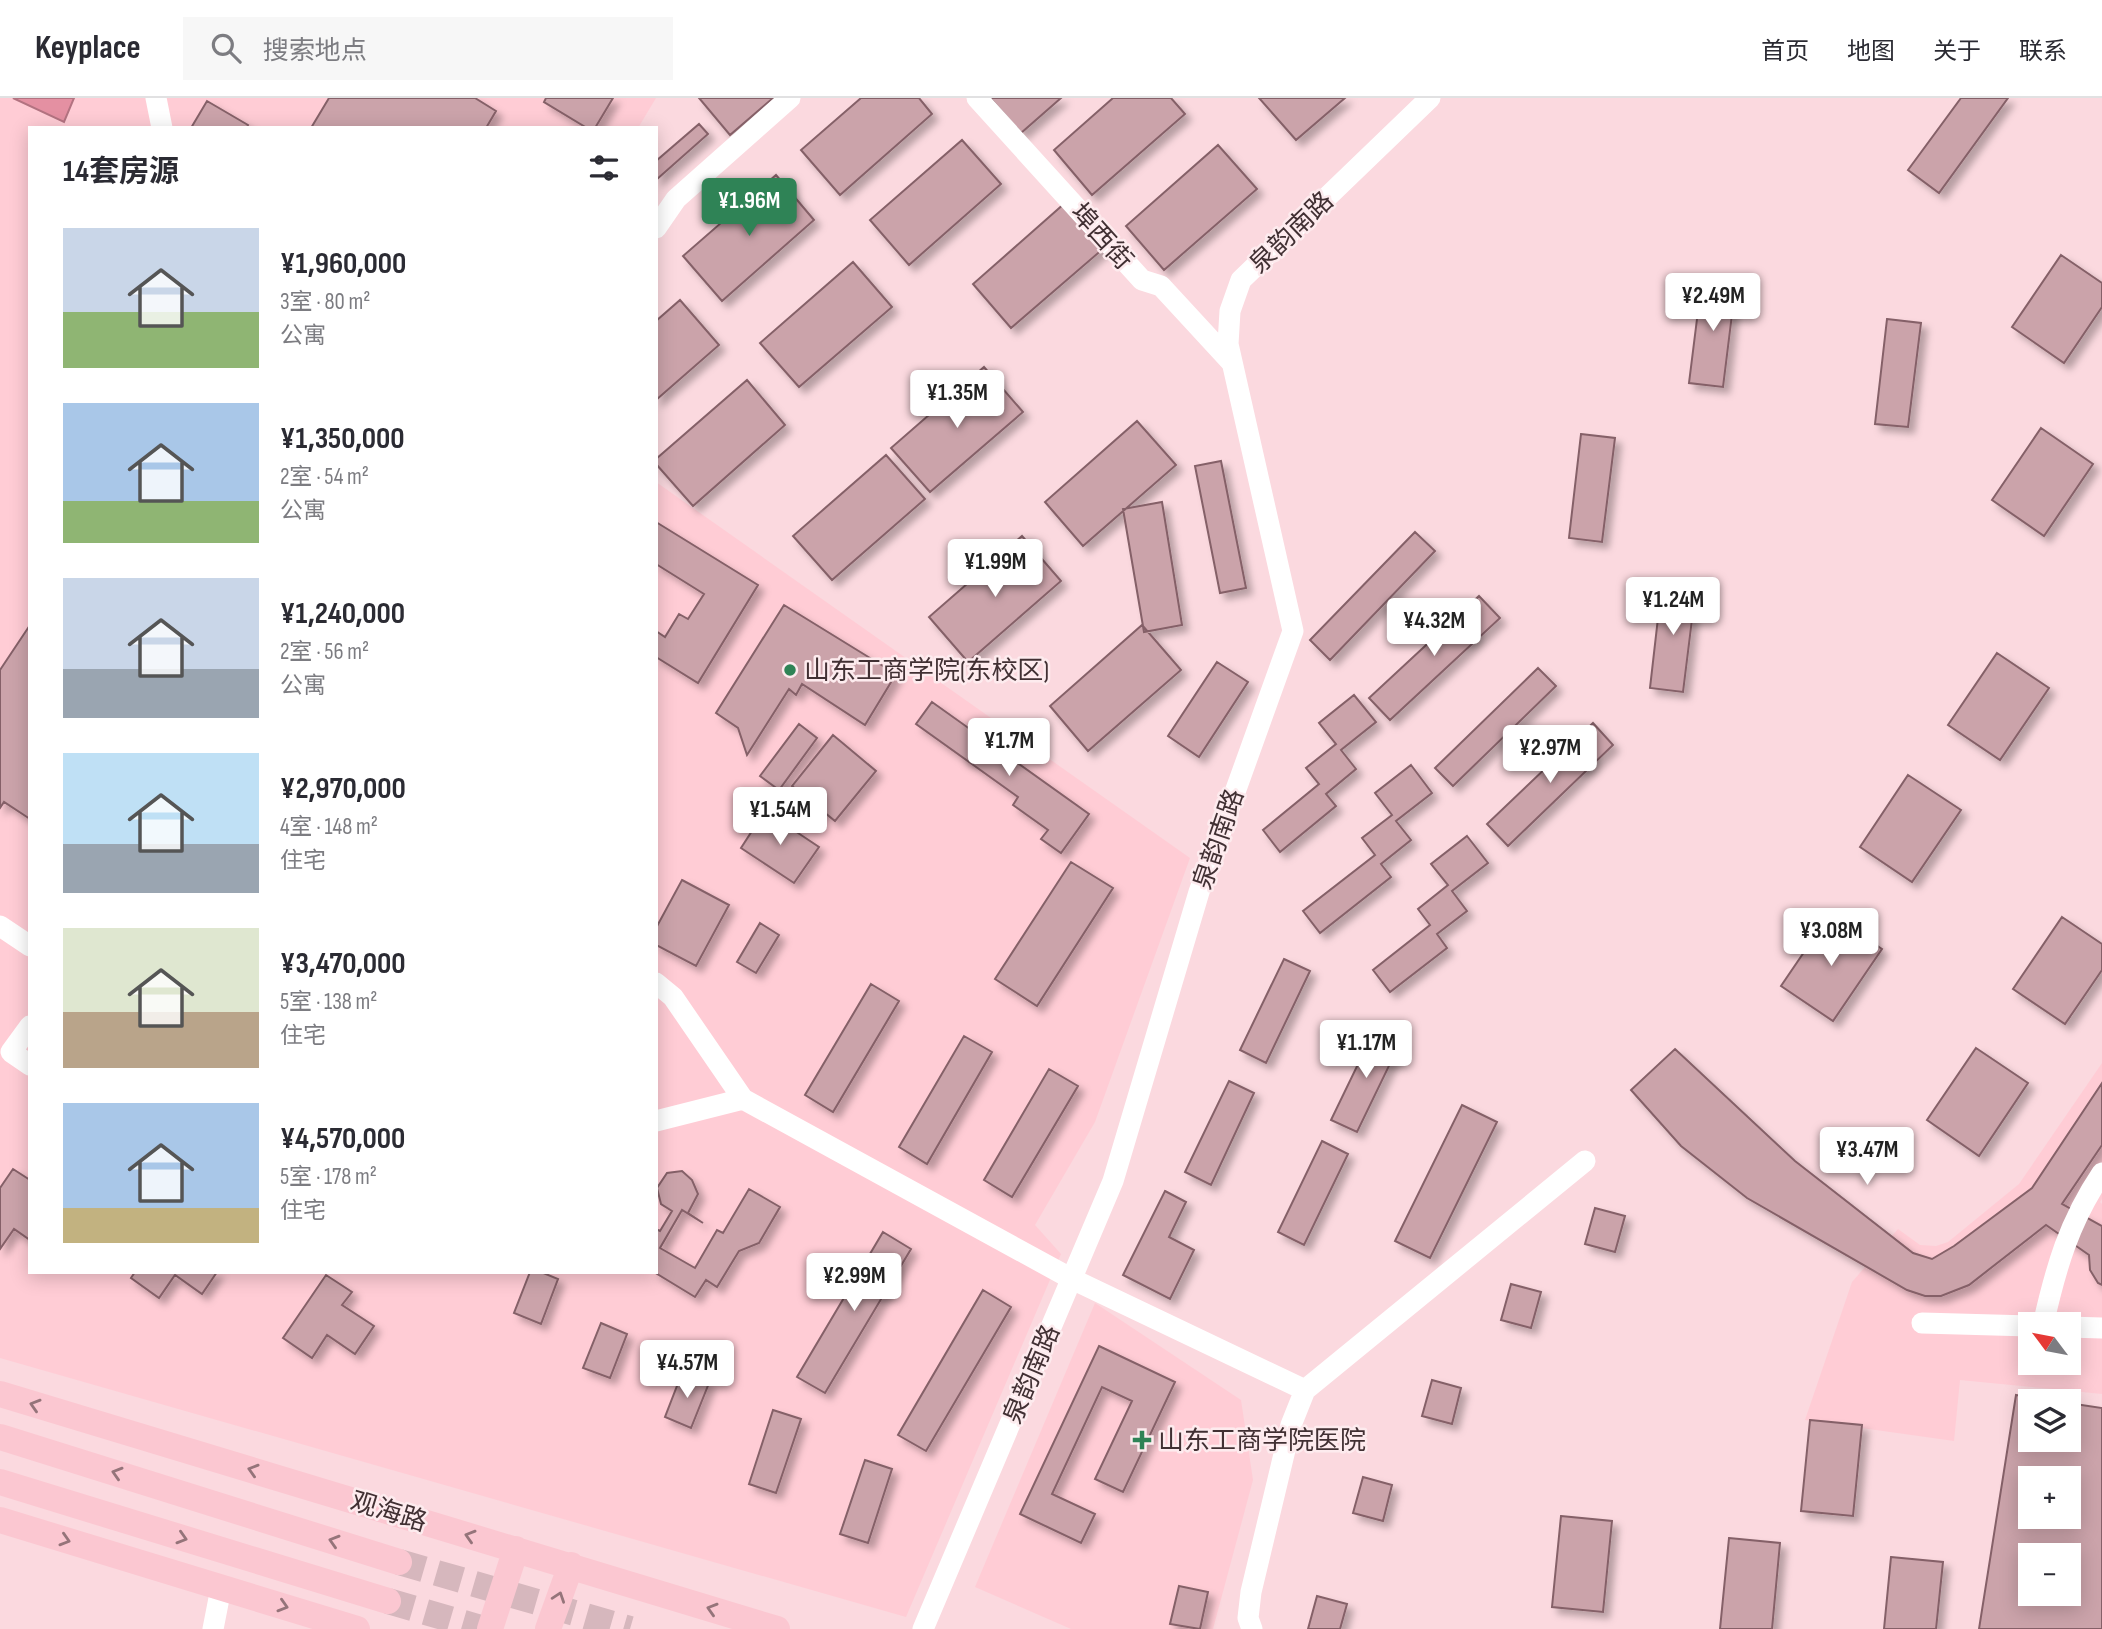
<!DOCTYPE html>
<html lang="zh">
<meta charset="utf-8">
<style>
:root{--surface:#fff;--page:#f7f7f7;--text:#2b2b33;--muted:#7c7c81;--line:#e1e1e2;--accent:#2f8356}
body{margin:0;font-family:"Sofia Sans Condensed","Noto Sans SC",sans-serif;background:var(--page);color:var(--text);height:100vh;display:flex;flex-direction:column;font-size:26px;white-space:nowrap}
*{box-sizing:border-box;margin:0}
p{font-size:23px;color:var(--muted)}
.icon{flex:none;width:38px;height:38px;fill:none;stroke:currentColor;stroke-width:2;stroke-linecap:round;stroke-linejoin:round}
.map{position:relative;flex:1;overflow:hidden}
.drawer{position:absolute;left:28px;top:28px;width:630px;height:1148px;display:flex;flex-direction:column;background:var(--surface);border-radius:0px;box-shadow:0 4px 18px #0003}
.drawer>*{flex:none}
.needle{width:46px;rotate:302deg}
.tools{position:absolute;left:2018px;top:1214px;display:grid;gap:14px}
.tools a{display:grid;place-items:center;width:63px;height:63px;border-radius:0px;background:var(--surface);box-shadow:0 4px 18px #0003;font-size:35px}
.price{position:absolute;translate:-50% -60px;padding:0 16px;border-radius:7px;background:#fff;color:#222;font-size:23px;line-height:46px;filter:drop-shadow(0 2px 4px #0008)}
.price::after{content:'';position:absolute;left:50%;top:42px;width:21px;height:16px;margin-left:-10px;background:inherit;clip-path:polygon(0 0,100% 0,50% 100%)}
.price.current{background:var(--accent);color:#fff}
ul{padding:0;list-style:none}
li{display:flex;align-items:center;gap:21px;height:175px;padding:0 35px}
li span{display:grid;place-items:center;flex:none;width:196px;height:140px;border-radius:0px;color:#555}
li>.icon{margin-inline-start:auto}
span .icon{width:84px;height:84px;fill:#fffc;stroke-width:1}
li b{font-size:30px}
h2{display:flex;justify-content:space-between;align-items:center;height:84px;padding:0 35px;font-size:30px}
header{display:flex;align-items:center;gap:42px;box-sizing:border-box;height:98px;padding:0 35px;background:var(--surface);border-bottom:2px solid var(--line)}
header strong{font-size:33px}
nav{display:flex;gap:38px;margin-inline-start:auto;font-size:24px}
.search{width:490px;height:63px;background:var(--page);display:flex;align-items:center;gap:18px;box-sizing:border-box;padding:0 24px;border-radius:0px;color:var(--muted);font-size:26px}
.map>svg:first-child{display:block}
.built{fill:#ffccd5;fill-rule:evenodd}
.water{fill:#e490a2;stroke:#b37381;stroke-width:2}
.building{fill:#cba3aa;stroke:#856168;stroke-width:2;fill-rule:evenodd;filter:url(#shadow)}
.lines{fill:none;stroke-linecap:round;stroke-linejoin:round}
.major-tunnel{stroke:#d6b7bd;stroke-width:26;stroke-dasharray:26 13;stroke-linecap:butt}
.minor{stroke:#fff;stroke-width:21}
.major{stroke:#fbc7d1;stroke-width:26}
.oneway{stroke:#95747a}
.poi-dot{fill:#2f8356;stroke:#fdebee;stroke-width:2.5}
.labels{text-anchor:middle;stroke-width:5;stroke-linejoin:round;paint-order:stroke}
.street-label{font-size:26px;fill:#413033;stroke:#fdebee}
.poi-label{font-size:26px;fill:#413033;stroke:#fdebee;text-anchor:start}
</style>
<header>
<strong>Keyplace</strong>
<div class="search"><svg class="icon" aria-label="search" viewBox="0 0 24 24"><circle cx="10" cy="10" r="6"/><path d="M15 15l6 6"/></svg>搜索地点</div>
<nav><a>首页</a><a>地图</a><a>关于</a><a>联系</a></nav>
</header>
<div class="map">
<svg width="2102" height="1531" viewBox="0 0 2102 1531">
<defs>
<filter id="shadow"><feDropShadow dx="6" dy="6" stdDeviation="3.5" flood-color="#0004"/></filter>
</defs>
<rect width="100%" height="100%" fill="#fbd9df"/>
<path class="built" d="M0 0H656L638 30H30V1174H656V384L1190 760 1095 1024 1035 1127 1061 1156 906 1519 0 1260Z
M2102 965V1101L2100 1104 2102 1106V1296L1960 1282 1954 1343 1805 1322 1852 1184 1898 1131 1920 1147 1936 1148 1948 1144 2019 1086ZM2030 1227H2068V1265H2030Z
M1095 1205 1241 1302 1253 1382 1213 1531H1071L975 1489Z"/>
<path class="water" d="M13 0H74L64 24Z"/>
<path class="building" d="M329 0H475L496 13 486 30H311Z
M546 0H613L595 30H587L544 4Z
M699 0H773L730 37Z
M861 0H919L932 16 840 97 801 52Z
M990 0H1061L1021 35Z
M1113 0H1171L1185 16 1092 97 1054 52Z
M1259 0H1345L1296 42Z
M1961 0H2008L1939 95 1908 72Z
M207 3 248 27 246 30H191Z
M699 26 708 36 656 82V63Z
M962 42 1001 86 909 167 870 122Z
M1218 47 1257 91 1164 172 1126 128Z
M776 77 814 122 722 203 683 158Z
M1065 105 1104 150 1011 230 973 186Z
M2061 157 2102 185V209L2064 265 2012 229Z
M853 164 892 209 799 289 760 245Z
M1702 181 1736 184 1723 289 1689 285Z
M680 202 719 247 656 302V223Z
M1887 221 1921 225 1908 329 1875 326Z
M984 269 1023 314 930 394 891 350Z
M747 282 785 327 693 408 656 366V361Z
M1137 323 1176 367 1083 448 1045 404Z
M2041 330 2093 366 2044 438 1992 402Z
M1581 336 1615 340 1602 444 1569 440Z
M886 357 925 401 832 482 793 438Z
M1221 363 1246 490 1220 495 1195 368Z
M1162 404 1182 527 1144 534 1123 411Z
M656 424 758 487 698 585 656 559V533L665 539 679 516 688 521 704 496 656 466Z
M1415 434 1435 453 1330 562 1310 542Z
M1022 438 1061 483 968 564 929 519Z
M1662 485 1696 489 1683 594 1650 590Z
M1479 498 1500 520 1390 622 1369 600Z
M784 507 896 576 865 627 802 586 796 597 789 591 747 657 738 630 716 615Z
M30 527V721L4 704 0 710V572Z
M1142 527 1181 572 1088 653 1050 608Z
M1997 555 2049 590 2000 662 1948 627Z
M1217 564 1248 584 1199 659 1168 638Z
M1538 570 1556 588 1453 688 1435 670Z
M1354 597 1376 624 1341 652 1356 671 1326 696 1336 708 1280 754 1263 732 1319 686 1306 670 1336 646 1319 625Z
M932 604 1089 716 1061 755 1041 741 1048 732 1013 707 1018 699 916 626Z
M1593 625 1613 647 1508 748 1487 726Z
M799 626 817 640 779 692 760 678Z
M833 637 876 673 835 723 792 688Z
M1411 667 1432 695 1396 723 1411 742 1381 766 1391 779 1320 835 1303 813 1375 757 1362 740 1392 717 1375 695Z
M1908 677 1961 712 1912 784 1860 749Z
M765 713 819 749 794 785 741 750Z
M1467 738 1488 765 1452 793 1467 813 1437 836 1447 850 1390 894 1373 872 1430 827 1418 811 1448 787 1431 766Z
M1071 764 1113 790 1037 908 995 881Z
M682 782 729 807 696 868 656 847V830Z
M1830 816 1882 851 1833 923 1781 888Z
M2062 819 2102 846V872L2065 926 2013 891Z
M760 825 779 837 756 875 737 864Z
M1284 861 1310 873 1266 965 1240 952Z
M871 886 899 903 833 1014 805 997Z
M1375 931 1401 943 1357 1034 1331 1022Z
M964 938 992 954 927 1066 899 1049Z
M1976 950 2028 985 1979 1058 1927 1022Z
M1675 951 1795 1063 1913 1155 1932 1161 1954 1148 2032 1090 2102 985V1047L2062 1106 2102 1128V1187L2098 1185 2090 1172 2089 1157 2046 1127 1969 1187 1941 1198H1925L1907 1192 1747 1100 1681 1048 1631 992Z
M1049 971 1078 988 1012 1099 984 1082Z
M1229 983 1254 995 1211 1087 1185 1074Z
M1462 1007 1497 1024 1430 1160 1395 1143Z
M1322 1043 1348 1056 1304 1147 1278 1134Z
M13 1071 30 1082V1142L14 1131 0 1151V1090Z
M682 1073 692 1082 698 1096 688 1115 703 1125 682 1112 660 1150 695 1170 717 1132 723 1135 749 1091 780 1109 759 1145 739 1153 717 1189 706 1182 695 1199 654 1174H656V1131L660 1133 672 1113 661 1106 657 1090 667 1075Z
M1165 1093 1186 1104 1169 1139 1194 1152 1170 1201 1123 1177Z
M1595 1110 1625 1118 1615 1154 1585 1146Z
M883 1134 911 1151 825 1295 797 1279Z
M135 1174H217L202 1196 175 1177 159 1200 131 1180Z
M530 1174H541L558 1181 541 1226 514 1215Z
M326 1177 352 1194 342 1207 374 1228 355 1256 327 1237 312 1260 283 1240Z
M1511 1186 1541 1194 1531 1230 1501 1222Z
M983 1192 1011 1209 926 1353 898 1337Z
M601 1225 627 1236 610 1280 583 1270Z
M1099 1248 1175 1284 1123 1394 1095 1381 1132 1303 1102 1289 1052 1396 1095 1416 1081 1445 1020 1416Z
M682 1275 709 1285 691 1330 665 1319Z
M1432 1282 1461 1290 1452 1326 1422 1318Z
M2016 1297 2060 1304H2030V1342H2068V1305L2102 1310V1531H1979ZM2030 1381H2068V1419H2030ZM2030 1458H2068V1496H2030Z
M773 1312 801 1321 776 1395 749 1386Z
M1810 1322 1862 1327 1853 1418 1801 1413Z
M865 1362 892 1371 868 1445 840 1436Z
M1363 1379 1392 1387 1383 1423 1353 1415Z
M1561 1418 1612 1423 1603 1514 1552 1509Z
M1729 1440 1780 1445 1772 1531H1720Z
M1891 1459 1943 1464 1936 1531H1884Z
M1179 1488 1208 1494 1200 1531 1170 1526Z
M1317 1498 1347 1506 1340 1531H1308Z"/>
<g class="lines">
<path class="major-tunnel" d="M399 1464 630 1531
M388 1503 484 1531"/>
<path class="minor" d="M156 0 162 30
M977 0 1142 182 1161 188 1232 265
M656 130 676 101 790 0
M0 828 30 848
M656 885 673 899 743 1001
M30 928 11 954 30 967
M656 1023 743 1001 1072 1181 1305 1292
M1922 1225 2030 1228
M2043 1227C2056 1169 2069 1124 2102 1075
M2068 1229 2102 1230
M213 1531 221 1490
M923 1531 1113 1083 1199 794 1293 533 1228 246 1230 213 1241 182 1430 0
M1252 1531 1248 1520 1251 1494 1291 1327 1305 1292 1585 1063"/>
<path class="major" d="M0 1296 777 1531
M0 1339 399 1464
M0 1384 388 1503
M0 1422 357 1531
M490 1531 516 1451
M548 1531 571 1467"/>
</g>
<defs><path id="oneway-chevron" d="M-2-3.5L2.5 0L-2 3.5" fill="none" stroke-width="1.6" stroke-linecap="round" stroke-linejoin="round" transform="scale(1.75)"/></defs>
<g class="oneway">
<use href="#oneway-chevron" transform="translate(35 1307) rotate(-163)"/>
<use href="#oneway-chevron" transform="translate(253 1372) rotate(-163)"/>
<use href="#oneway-chevron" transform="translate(117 1375) rotate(-163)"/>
<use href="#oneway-chevron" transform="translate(470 1438) rotate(-163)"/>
<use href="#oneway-chevron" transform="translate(182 1440) rotate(17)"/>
<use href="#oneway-chevron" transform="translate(65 1442) rotate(17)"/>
<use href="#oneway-chevron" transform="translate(334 1443) rotate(-163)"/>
<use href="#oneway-chevron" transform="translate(559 1499) rotate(-71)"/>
<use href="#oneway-chevron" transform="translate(283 1508) rotate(17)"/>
<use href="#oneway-chevron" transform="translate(712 1511) rotate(-163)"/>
</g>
<g class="poi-dot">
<circle cx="790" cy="572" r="7"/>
<path d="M1138.5 1331.5h7v7h7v7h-7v7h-7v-7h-7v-7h7z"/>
</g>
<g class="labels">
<g class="street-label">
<text transform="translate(1291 134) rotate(-44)" y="9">泉韵南路</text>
<text transform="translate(1102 138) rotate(48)" y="9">埠西街</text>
<text transform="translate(1218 741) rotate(-71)" y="9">泉韵南路</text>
<text transform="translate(1031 1276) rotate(-67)" y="9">泉韵南路</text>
<text transform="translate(389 1413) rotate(17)" y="9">观海路</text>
</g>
<g class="poi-label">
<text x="804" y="581">山东工商学院(东校区)</text>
<text x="1158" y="1351">山东工商学院医院</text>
</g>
</g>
</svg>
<div class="tools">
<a><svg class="needle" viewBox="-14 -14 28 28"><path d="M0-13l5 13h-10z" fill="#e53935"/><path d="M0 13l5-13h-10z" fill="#7c7c81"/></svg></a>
<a><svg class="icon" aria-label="layers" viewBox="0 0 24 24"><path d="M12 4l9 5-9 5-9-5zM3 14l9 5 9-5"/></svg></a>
<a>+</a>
<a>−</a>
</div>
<b class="price current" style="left:749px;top:140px">¥1.96M</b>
<b class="price" style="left:1713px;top:235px">¥2.49M</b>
<b class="price" style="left:957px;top:332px">¥1.35M</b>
<b class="price" style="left:995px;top:501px">¥1.99M</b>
<b class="price" style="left:1673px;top:539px">¥1.24M</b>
<b class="price" style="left:1434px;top:560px">¥4.32M</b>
<b class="price" style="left:1009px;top:680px">¥1.7M</b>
<b class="price" style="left:1550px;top:687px">¥2.97M</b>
<b class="price" style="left:780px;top:749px">¥1.54M</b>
<b class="price" style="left:1831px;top:870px">¥3.08M</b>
<b class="price" style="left:1366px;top:982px">¥1.17M</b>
<b class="price" style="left:1867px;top:1089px">¥3.47M</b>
<b class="price" style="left:854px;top:1215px">¥2.99M</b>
<b class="price" style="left:687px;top:1302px">¥4.57M</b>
<section class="drawer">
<h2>14套房源<svg class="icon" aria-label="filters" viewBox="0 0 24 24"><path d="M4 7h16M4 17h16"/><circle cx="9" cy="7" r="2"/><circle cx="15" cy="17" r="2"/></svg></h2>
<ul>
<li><span style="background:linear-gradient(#c9d6e8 60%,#8fb573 0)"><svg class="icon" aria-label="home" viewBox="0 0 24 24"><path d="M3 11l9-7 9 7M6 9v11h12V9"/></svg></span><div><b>¥1,960,000</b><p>3室 · 80 m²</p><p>公寓</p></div></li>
<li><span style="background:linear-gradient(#a9c7e8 70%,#8fb573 0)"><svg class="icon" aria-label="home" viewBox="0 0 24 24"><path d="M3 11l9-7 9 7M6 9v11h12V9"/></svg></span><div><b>¥1,350,000</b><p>2室 · 54 m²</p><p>公寓</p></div></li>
<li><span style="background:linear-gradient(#c9d6e8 65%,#9aa5b1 0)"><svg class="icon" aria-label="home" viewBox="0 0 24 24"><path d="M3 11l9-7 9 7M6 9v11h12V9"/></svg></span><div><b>¥1,240,000</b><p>2室 · 56 m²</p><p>公寓</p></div></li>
<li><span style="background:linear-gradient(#bfe0f5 65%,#9aa5b1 0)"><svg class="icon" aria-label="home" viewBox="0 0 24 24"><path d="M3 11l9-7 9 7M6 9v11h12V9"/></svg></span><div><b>¥2,970,000</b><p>4室 · 148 m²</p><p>住宅</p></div></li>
<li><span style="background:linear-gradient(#dfe7d0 60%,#b9a48a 0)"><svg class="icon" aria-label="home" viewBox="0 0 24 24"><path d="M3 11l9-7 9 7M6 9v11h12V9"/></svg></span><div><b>¥3,470,000</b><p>5室 · 138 m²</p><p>住宅</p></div></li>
<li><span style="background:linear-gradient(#a9c7e8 75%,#c2b280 0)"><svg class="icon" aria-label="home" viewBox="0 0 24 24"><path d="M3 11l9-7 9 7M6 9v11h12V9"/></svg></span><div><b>¥4,570,000</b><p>5室 · 178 m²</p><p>住宅</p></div></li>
</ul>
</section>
</div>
